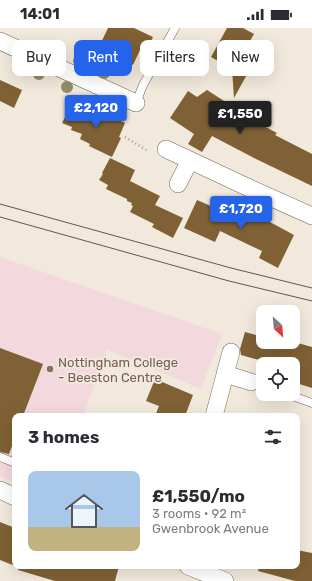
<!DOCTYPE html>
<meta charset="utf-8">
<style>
:root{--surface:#fff;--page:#f7f7f7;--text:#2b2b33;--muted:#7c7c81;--accent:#2563eb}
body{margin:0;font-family:Rubik,sans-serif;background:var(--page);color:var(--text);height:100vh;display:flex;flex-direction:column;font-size:15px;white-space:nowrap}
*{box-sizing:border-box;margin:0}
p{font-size:13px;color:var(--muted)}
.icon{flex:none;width:22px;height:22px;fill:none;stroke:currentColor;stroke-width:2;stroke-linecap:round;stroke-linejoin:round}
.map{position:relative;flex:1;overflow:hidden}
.side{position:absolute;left:12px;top:385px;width:288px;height:156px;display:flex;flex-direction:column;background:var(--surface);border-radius:8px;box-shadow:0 4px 16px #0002}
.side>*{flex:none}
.hud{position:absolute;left:12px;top:12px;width:288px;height:36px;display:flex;gap:8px}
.needle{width:26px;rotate:154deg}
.fabs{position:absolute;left:256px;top:277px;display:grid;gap:8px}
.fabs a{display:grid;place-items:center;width:44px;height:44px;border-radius:8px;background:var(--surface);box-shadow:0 4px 16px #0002;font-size:20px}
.price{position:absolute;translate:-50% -34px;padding:0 9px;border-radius:4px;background:var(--accent);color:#fff;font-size:13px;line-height:26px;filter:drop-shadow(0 1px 2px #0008)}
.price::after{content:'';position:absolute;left:50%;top:24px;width:12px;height:9px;margin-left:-6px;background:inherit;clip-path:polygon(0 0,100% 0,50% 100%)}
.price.current{background:#222;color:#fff}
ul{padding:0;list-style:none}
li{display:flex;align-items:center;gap:12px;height:100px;padding:0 16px}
li span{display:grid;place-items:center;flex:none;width:112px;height:80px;border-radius:8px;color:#555}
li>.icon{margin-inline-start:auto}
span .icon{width:48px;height:48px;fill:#fffc;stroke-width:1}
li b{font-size:17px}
h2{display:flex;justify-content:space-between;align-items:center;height:48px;padding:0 16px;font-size:17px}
.pill{padding:0 14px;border-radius:8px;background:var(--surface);box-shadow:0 4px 16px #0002;font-size:14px;line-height:36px}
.pill.current{background:var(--accent);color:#fff}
.status{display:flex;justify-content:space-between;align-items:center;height:28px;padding:0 20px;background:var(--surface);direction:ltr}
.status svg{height:11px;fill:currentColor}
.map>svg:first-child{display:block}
.education{fill:#f3d8dd}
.building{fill:#806135}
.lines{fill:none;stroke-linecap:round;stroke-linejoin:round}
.lane-casing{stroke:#6f675b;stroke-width:9}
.street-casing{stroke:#6f675b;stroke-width:18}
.path{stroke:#a59f94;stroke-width:2.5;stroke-dasharray:1 3;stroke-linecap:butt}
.lane{stroke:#fff;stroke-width:8}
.street{stroke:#fff;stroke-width:17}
.tram{stroke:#5c5750;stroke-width:1}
.tree{fill:#8f8e64}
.education-dot{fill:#8d6e63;stroke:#f1e9db;stroke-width:1.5}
.labels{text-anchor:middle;stroke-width:4;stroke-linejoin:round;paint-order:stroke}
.education-label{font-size:13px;fill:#785e54;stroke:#f1e9db;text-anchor:start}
</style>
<div class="status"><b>14:01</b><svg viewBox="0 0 49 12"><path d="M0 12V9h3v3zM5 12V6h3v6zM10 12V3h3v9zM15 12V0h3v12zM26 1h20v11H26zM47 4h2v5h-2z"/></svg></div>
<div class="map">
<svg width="312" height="553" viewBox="0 0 312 553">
<rect width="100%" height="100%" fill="#f1e9db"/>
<path class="education" d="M0 229 222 306 201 361 107 322 83 388H15V454L0 448Z"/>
<path class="building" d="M108 0H134L153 9 146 23 141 20 133 37 118 29 116 32 97 23Z
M227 0H243L254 6 238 34 250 41 234 70 232 41 211 29Z
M0 52 22 62 14 80 0 73Z
M207 62 235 80 234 82 277 105 275 107 312 126V158L256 131 212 108 202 124 188 116 194 106 170 90 188 63 197 69Z
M70 79 79 83 81 79 93 85 94 81 125 95 119 109 121 110 112 129 89 118 90 116 80 111 82 106 71 102 72 99 62 95Z
M110 130 135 142 130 153 160 168 155 177 183 190 173 210 152 199 154 196 130 184 133 178 131 177 132 175 127 173V171L106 161 108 157 99 152 103 146 102 145Z
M197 172 234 188 239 177 270 192V194L294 207 278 240 259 230 262 223 220 203 215 214 184 200Z
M245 304 263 309V314H294L312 319V360L293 354V336H258L259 332 241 327 240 321Z
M0 320 43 336 23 388H15V410L9 426 0 424Z
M155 351 193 367 185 388H155L159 378 146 373Z
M0 494 15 500V538L0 532Z
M297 522 312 525V553H295L258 543 259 538H297Z
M19 538H119L115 553H55L18 542Z"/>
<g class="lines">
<defs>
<path id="lane" d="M136 75 143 57 175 0
M251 354 263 358
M287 366 312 375
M0 429 13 434"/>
<path id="street" d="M0 13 136 75
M166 121 245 158 312 188
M178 156 190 132
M225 346 251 354
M214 388 231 324
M0 462 15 469
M188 538 225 553"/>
</defs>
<use href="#lane" class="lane-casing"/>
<use href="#street" class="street-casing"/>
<path class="path" d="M125 109 148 123"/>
<use href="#lane" class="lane"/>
<use href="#street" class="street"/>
<path class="tram" d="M0 176 231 240 312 260
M0 189 229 253 312 273"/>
</g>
<g class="tree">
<circle cx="47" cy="19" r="6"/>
<circle cx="79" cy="33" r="6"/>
<circle cx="104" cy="45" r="6"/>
<circle cx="39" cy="46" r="6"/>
<circle cx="67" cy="59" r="6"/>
</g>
<circle class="education-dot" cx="50" cy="341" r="4"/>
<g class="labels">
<g class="education-label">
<text x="58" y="339">Nottingham College<tspan x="58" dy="15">- Beeston Centre</tspan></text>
</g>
</g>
</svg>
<div class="fabs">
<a><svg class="needle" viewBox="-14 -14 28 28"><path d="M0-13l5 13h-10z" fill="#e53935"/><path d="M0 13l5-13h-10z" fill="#7c7c81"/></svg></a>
<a><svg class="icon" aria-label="locate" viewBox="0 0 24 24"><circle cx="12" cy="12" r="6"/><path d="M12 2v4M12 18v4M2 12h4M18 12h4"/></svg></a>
</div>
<b class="price" style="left:96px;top:101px">£2,120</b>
<b class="price current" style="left:240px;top:107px">£1,550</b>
<b class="price" style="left:241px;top:202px">£1,720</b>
<div class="hud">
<a class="pill">Buy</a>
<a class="pill current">Rent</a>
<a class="pill">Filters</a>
<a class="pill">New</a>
</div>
<section class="side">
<h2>3 homes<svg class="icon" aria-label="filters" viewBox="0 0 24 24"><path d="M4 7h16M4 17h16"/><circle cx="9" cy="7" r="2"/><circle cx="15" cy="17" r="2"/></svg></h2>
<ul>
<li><span style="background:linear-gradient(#a9c7e8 70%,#c2b280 0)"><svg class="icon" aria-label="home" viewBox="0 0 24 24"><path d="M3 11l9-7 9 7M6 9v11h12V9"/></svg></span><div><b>£1,550/mo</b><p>3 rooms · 92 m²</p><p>Gwenbrook Avenue</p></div></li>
</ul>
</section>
</div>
